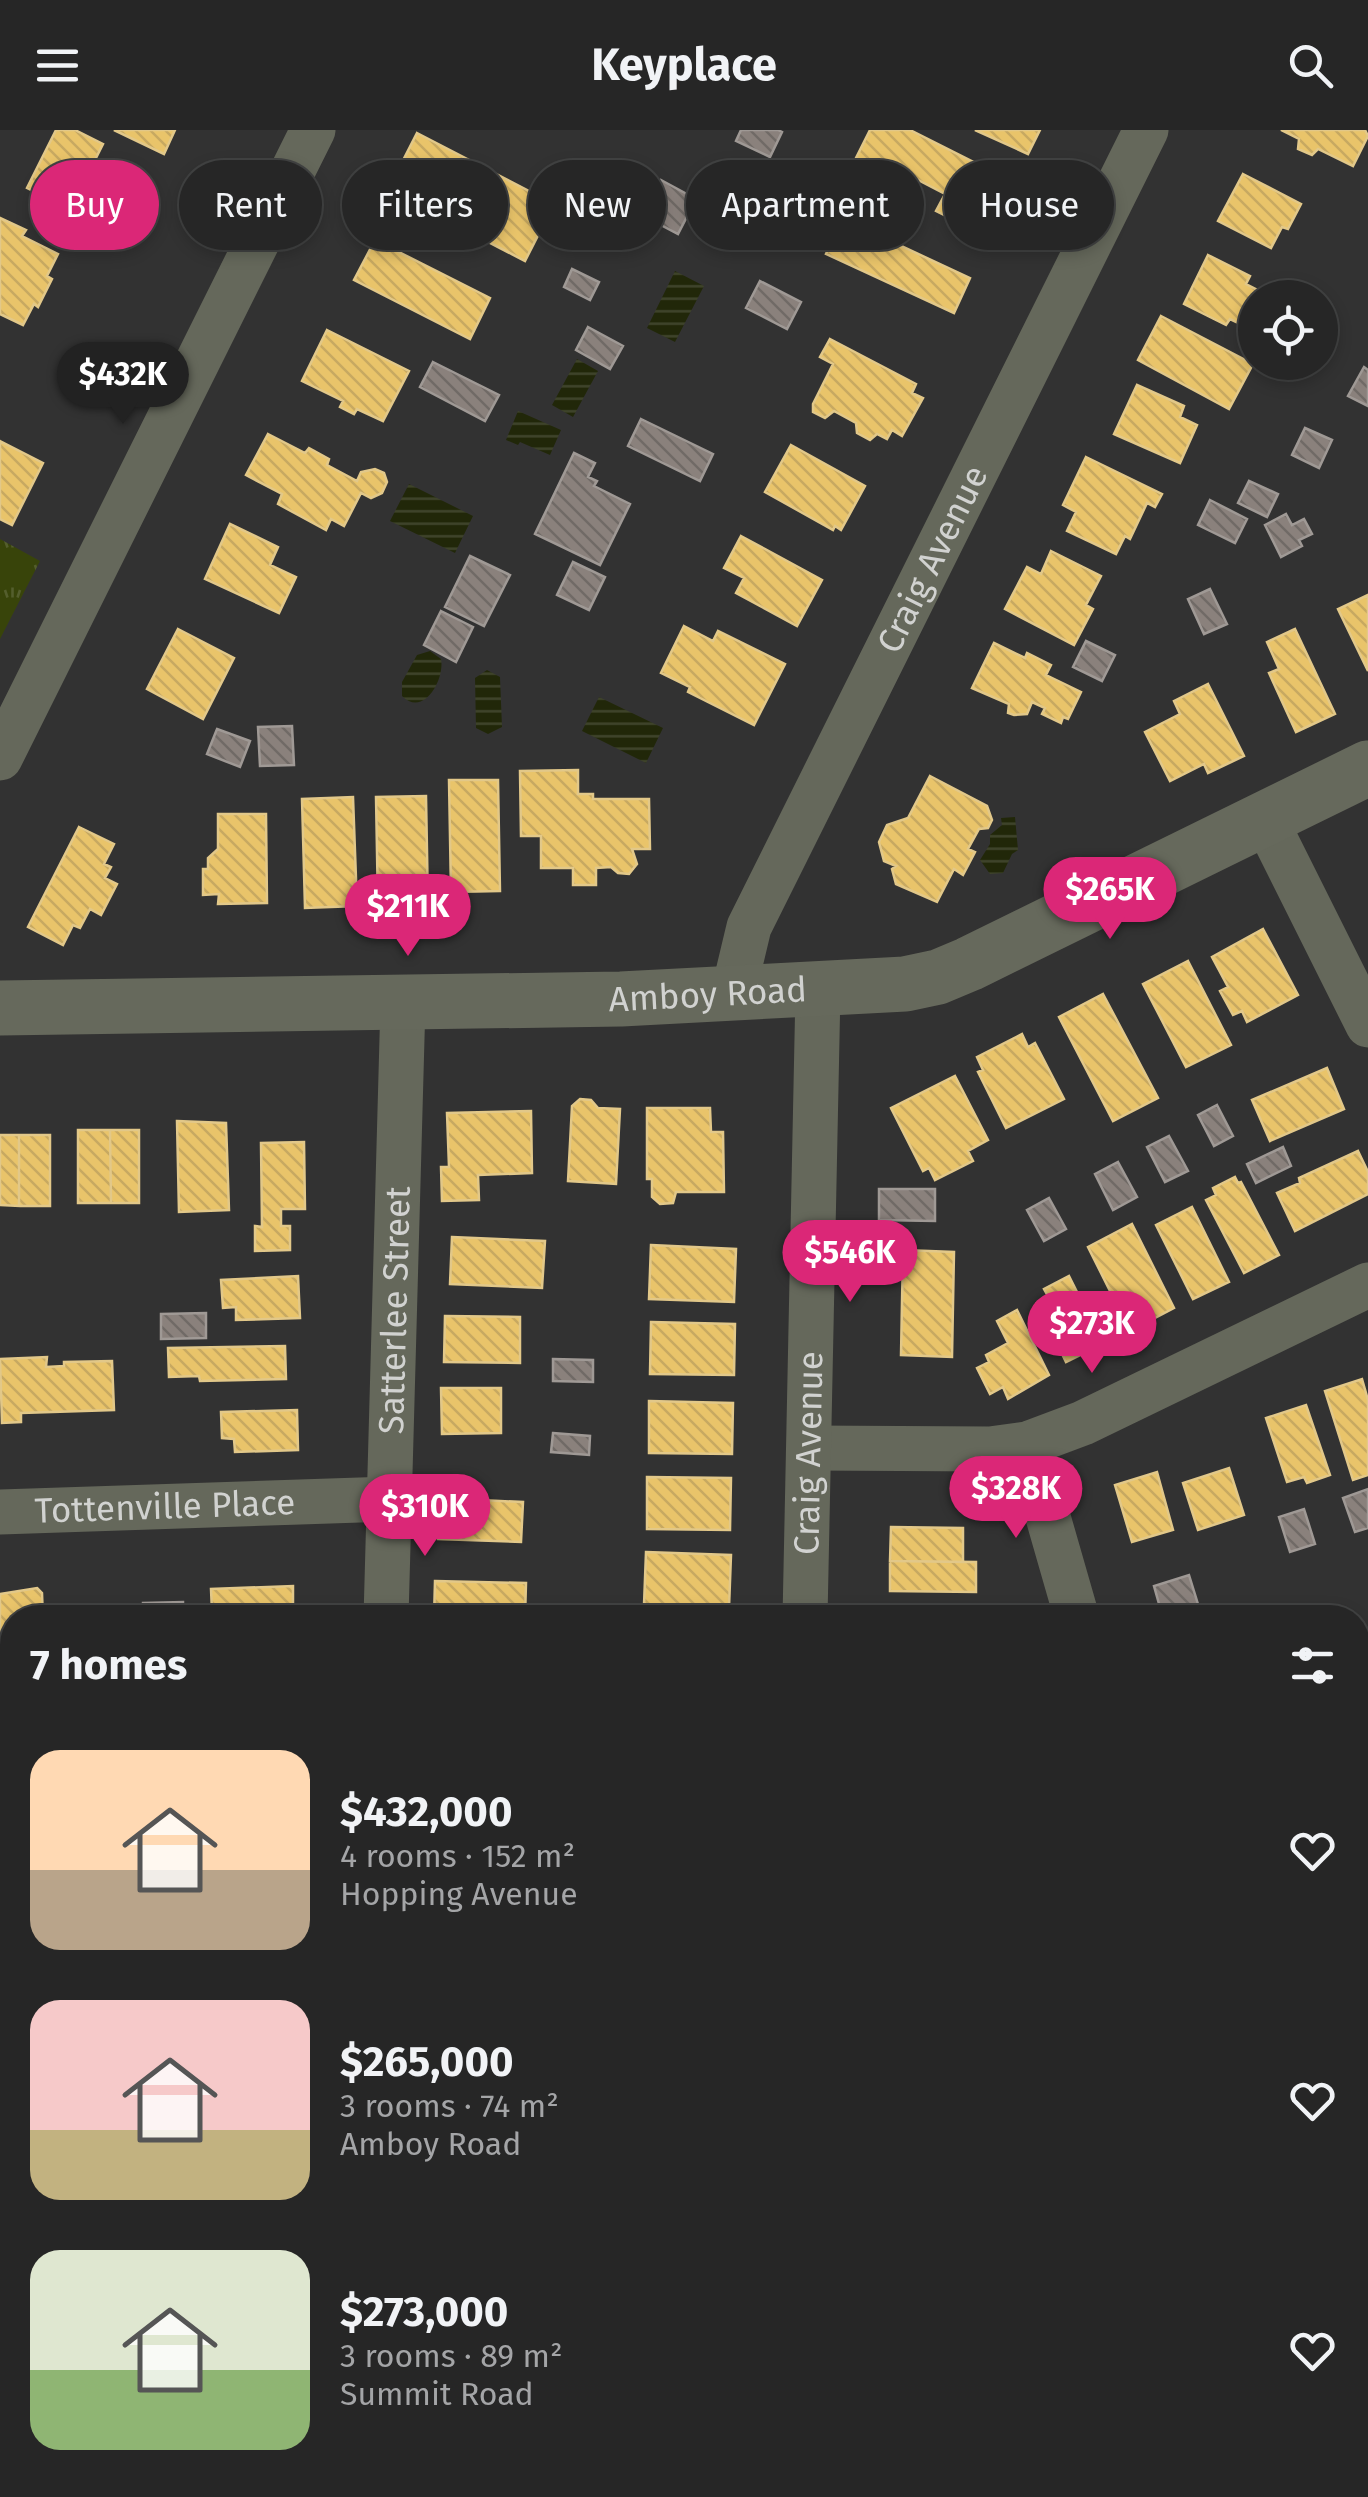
<!DOCTYPE html>
<meta charset="utf-8">
<style>
:root{--surface:#262626;--page:#323232;--text:#f1f3f6;--muted:#a4a5a7;--line:#424343;--accent:#db2777}
body{margin:0;font-family:"Fira Sans",sans-serif;background:var(--page);color:var(--text);height:100vh;display:flex;flex-direction:column;font-size:38px;white-space:nowrap}
*{box-sizing:border-box;margin:0}
p{font-size:32px;color:var(--muted)}
.icon{flex:none;width:55px;height:55px;fill:none;stroke:currentColor;stroke-width:2;stroke-linecap:round;stroke-linejoin:round}
.map{position:relative;flex:1;overflow:hidden}
.sheet{position:absolute;left:0px;top:1475px;width:1370px;height:892px;display:flex;flex-direction:column;background:var(--surface);border-radius:40px 40px 0 0;box-shadow:0 5px 15px #0003,0 0 0 2px var(--line)}
.sheet>*{flex:none}
.top-card{position:absolute;left:30px;top:30px;width:1310px;height:90px;display:flex;gap:20px}
.buttons{position:absolute;left:1238px;top:150px;display:grid;gap:20px}
.buttons a{display:grid;place-items:center;width:100px;height:100px;border-radius:50%;background:var(--surface);box-shadow:0 5px 15px #0003,0 0 0 2px var(--line);font-size:50px}
.price{position:absolute;translate:-50% -85px;padding:0 22px;border-radius:35px;background:var(--accent);color:#fff;font-size:32px;line-height:65px;filter:drop-shadow(0 2px 5px #0008)}
.price::after{content:'';position:absolute;left:50%;top:60px;width:30px;height:22px;margin-left:-15px;background:inherit;clip-path:polygon(0 0,100% 0,50% 100%)}
.price.current{background:#222;color:#fff}
ul{padding:0;list-style:none}
li{display:flex;align-items:center;gap:30px;height:250px;padding:0 30px}
li span{display:grid;place-items:center;flex:none;width:280px;height:200px;border-radius:30px;color:#555}
li>.icon{margin-inline-start:auto}
span .icon{width:120px;height:120px;fill:#fffc;stroke-width:1}
li b{font-size:42px}
h2{display:flex;justify-content:space-between;align-items:center;height:120px;padding:0 30px;font-size:42px}
.chip{padding:0 35px;border-radius:45px;background:var(--surface);box-shadow:0 5px 15px #0003,0 0 0 2px var(--line);font-size:35px;line-height:90px}
.chip.current{background:var(--accent);color:#fff}
header{display:flex;justify-content:space-between;align-items:center;height:130px;padding:0 30px;background:var(--surface);font-size:45px;font-weight:700}
.map>svg:first-child{display:block}
.grass{fill:url(#grass-tufts)}
.water{fill:url(#water-rules)}
.homes{fill:url(#homes-back-hatch);stroke:#e2c889;stroke-width:2.5}
.industry{fill:url(#industry-back-hatch);stroke:#9f9995;stroke-width:2.5}
.lines{fill:none;stroke-linecap:round;stroke-linejoin:round}
.lane{stroke:#65685b;stroke-width:22}
.street{stroke:#65685b;stroke-width:45}
.secondary{stroke:#66695c;stroke-width:55}
.labels{text-anchor:middle;stroke-width:10;stroke-linejoin:round;paint-order:stroke}
.street-label{font-size:35px;fill:#d1d2d0;stroke:#333331}
</style>
<header><svg class="icon" aria-label="menu" viewBox="0 0 24 24"><path d="M4 6h16M4 12h16M4 18h16"/></svg>Keyplace<svg class="icon" aria-label="search" viewBox="0 0 24 24"><circle cx="10" cy="10" r="6"/><path d="M15 15l6 6"/></svg></header>
<div class="map">
<svg width="1368" height="2367" viewBox="0 0 1368 2367">
<defs>
<pattern id="grass-tufts" width="24" height="20" patternUnits="userSpaceOnUse" patternTransform="scale(2.5)"><rect width="24" height="20" fill="#38440a"/><path d="M3 7l-1-3M5 7V3M7 7l1-3M15 17l-1-3M17 17v-4M19 17l1-3" fill="none" stroke="#545e2d"/></pattern>
<pattern id="water-rules" width="6" height="5" patternUnits="userSpaceOnUse" patternTransform="scale(2.5)"><rect width="6" height="5" fill="#212709"/><path d="M0 2.5h6" fill="none" stroke="#40452c"/></pattern>
<pattern id="homes-back-hatch" width="6" height="6" patternUnits="userSpaceOnUse" patternTransform="scale(2.5)"><rect width="6" height="6" fill="#e9c46a"/><path d="M-1 5l2 2M0 0l6 6M5-1l2 2" fill="none" stroke="#c7a961"/></pattern>
<pattern id="industry-back-hatch" width="6" height="6" patternUnits="userSpaceOnUse" patternTransform="scale(2.5)"><rect width="6" height="6" fill="#8a817c"/><path d="M-1 5l2 2M0 0l6 6M5-1l2 2" fill="none" stroke="#706a66"/></pattern>
</defs>
<rect width="100%" height="100%" fill="#323232"/>
<path class="grass" d="M0 409 40 431 0 509Z
M12 2111V2355H321L320 2367H0V2115Z"/>
<path class="water" d="M675 141 704 156 675 212 647 198Z
M577 229 598 241 573 287 552 275Z
M518 281 561 300 550 325 520 312 518 315 506 310Z
M409 354 473 386 455 423 390 391Z
M430 521 441 529C445 549 424 588 402 566V552L417 525Z
M487 540 500 547 502 597 488 604 476 598 475 548Z
M599 567 663 598 646 633 582 601Z
M1015 687 1018 720 1012 724 1003 743 990 744 980 730 990 714V705L1002 695 1001 688Z"/>
<path class="homes" d="M56 0H75L103 14 94 32 154 63 127 116 91 98 87 105 60 91 67 78 27 58Z
M114 0H175L164 24Z
M870 0H910L1019 55 999 97 987 91 991 99 987 106 980 109 972 105 970 98 936 81 945 64 893 37 884 54 851 38Z
M975 0H1040L1028 24Z
M1281 0H1365L1368 6 1353 36 1318 19 1312 25 1298 19 1299 9Z
M417 3 554 74 525 131 388 60Z
M1243 44 1301 74 1288 99 1282 97 1271 118 1218 91Z
M0 88 26 100 22 106 58 124 47 146 52 149 38 177 34 174 23 195 0 184Z
M843 89 872 102 875 95 903 108 899 115 970 148 954 183 826 124Z
M375 110 490 168 470 209 354 150Z
M1208 125 1250 146 1246 154 1273 168H1255V201L1230 189 1226 195 1184 174Z
M1161 186 1253 234 1229 279 1138 230Z
M327 200 409 241 383 291 357 279 354 284 340 277 343 271 302 251Z
M830 209 916 254 912 263 923 268 902 306 892 300 887 309 877 304 870 310 857 303 856 293 834 281 825 288 813 282V274L833 234 820 227Z
M1137 255 1184 276 1180 287 1197 295 1180 333 1114 304Z
M268 304 305 323 309 318 329 329 327 335 357 351 361 342 375 339 384 343 387 352 382 363 371 368 361 363 344 396 331 389 326 400 278 374 282 364 246 345Z
M0 311 43 333 12 395 0 389Z
M791 315 865 356 841 400 835 396 833 400 765 362Z
M1086 327 1162 364 1155 377 1147 373 1130 409 1125 406 1116 424 1067 401 1076 382 1063 375Z
M230 394 278 417 270 435 296 447 279 483 205 449Z
M741 406 822 450 797 496 736 463 744 448 724 438Z
M1051 421 1101 446 1086 475 1093 479 1074 515 1005 479 1027 437 1041 444Z
M1368 465V541L1338 479Z
M684 496 713 511 718 501 785 534 754 595 688 562 690 557 661 543Z
M178 499 234 528 203 589 147 559Z
M1295 499 1335 584 1296 602 1269 543 1279 539 1267 512Z
M994 513 1025 528 1027 523 1051 535 1046 545 1081 562 1068 589 1063 587 1061 593 1042 584 1045 578 1032 572 1027 584 1014 585 1008 583 1009 574 972 558Z
M1208 554 1244 626 1208 643 1204 634 1170 651 1145 602 1180 584 1174 571Z
M578 640V664H593V669H649L650 719H632L637 734 629 744 618 743 611 737 596 738V755H573V738H541V706H521L520 641Z
M930 646 987 676 992 690 988 698 979 699 968 719 975 722 963 745 954 739 937 772 896 754 892 739 896 736 884 731 879 712 887 695 908 688Z
M449 650H498L500 761 451 762Z
M426 666 428 776 378 777 376 667Z
M353 667 357 776 305 778 302 669Z
M218 684H266L267 773 218 774 219 764 203 765V739H208V728L218 719Z
M79 697 114 714 104 734 111 737 105 748 117 754 101 785 90 779 80 798 73 795 63 815 28 797Z
M1263 799 1298 865 1247 892 1242 881 1233 885 1220 861 1228 857 1212 827Z
M1188 831 1231 915 1186 937 1143 854Z
M1103 864 1158 968 1113 991 1059 887Z
M1022 904 1028 917 1035 913 1064 969 1006 998 978 942 983 940 977 927Z
M1327 938 1344 979 1270 1011 1252 970Z
M955 946 988 1010 968 1021 973 1031 935 1050 929 1038 923 1041 891 978Z
M580 969 591 970 598 978 620 979 616 1054 568 1051 572 976Z
M647 978H710L711 1002H723L724 1062H676L673 1073 660 1074 652 1067V1049H647Z
M531 981 532 1043 478 1045 479 1070 442 1071 441 1037H449L447 983Z
M177 991 226 993 229 1080 179 1082Z
M78 1000H110L111 1073H78Z
M110 1000H139V1073H111Z
M0 1005H19V1076L0 1075Z
M19 1005H50V1076H19Z
M304 1012 305 1079H281V1096H290V1120L255 1121V1096L262 1097 261 1013Z
M1358 1021 1368 1042V1064L1295 1101 1277 1063 1300 1053 1299 1048Z
M1235 1047 1238 1053 1241 1052 1279 1125 1244 1143 1206 1070 1216 1065 1213 1058Z
M1192 1077 1229 1152 1193 1169 1156 1095Z
M1132 1094 1174 1178 1130 1201 1088 1117Z
M452 1107 545 1111 542 1158 450 1154Z
M651 1115 736 1119 734 1172 649 1169Z
M903 1120 954 1122 952 1227 901 1225Z
M298 1146 300 1188 236 1190V1177L223 1178 221 1150Z
M1069 1146 1103 1214 1066 1232 1037 1173 1049 1168 1044 1159Z
M1017 1180 1049 1245 1008 1269 1003 1257 990 1264 977 1238 989 1232 986 1225 1008 1213 997 1191Z
M445 1186 520 1187V1233L444 1232Z
M651 1192 735 1194 734 1245 650 1244Z
M285 1216 286 1249 200 1251 199 1246 169 1247 168 1218Z
M47 1227 46 1237 64 1236V1232L112 1231 114 1280 21 1283V1292L2 1293 0 1229Z
M1362 1249 1368 1270V1345L1353 1350 1325 1261Z
M441 1258H501V1303L442 1304Z
M649 1271 733 1273 732 1324 649 1323Z
M1306 1275 1330 1345 1307 1353 1304 1347 1287 1352 1266 1288Z
M297 1280 298 1320 235 1322 234 1309 222 1308 221 1282Z
M1229 1338 1244 1385 1198 1400 1183 1353Z
M1157 1342 1173 1400 1132 1412 1115 1355Z
M647 1347 731 1348 730 1400 647 1399Z
M439 1368 523 1372 521 1412 438 1409Z
M891 1397 963 1398V1432L890 1431Z
M646 1422 731 1425 729 1478 644 1475Z
M890 1431 976 1432V1462L890 1461Z
M435 1451 526 1453 525 1488H434Z
M293 1456V1488H222V1482H212L211 1459Z
M37 1458 42 1463 43 1488H12V1561H0V1464Z
M0 1622 12 1652V1666L0 1671Z
M1368 1895V1954L1358 1957V1898Z
M12 1949V2069L0 2073V1953Z
M1368 2123V2190L1358 2193V2126Z
M487 2355H548L552 2367H489Z
M663 2355H735L736 2359 702 2367H666Z
M1163 2355H1247L1251 2367H1167Z"/>
<path class="industry" d="M741 0H778L782 2 770 27 736 11Z
M661 50 696 69 678 104 642 85Z
M572 139 599 152 590 170 564 157Z
M760 151 801 172 787 199 746 178Z
M588 197 623 216 610 239 576 220Z
M433 232 499 265 485 291 420 257Z
M1364 237 1368 240V276L1348 266Z
M641 289 713 324 700 351 628 316Z
M1305 298 1332 310 1319 338 1292 325Z
M574 323 595 333 588 347 597 351 594 356 630 374 600 435 535 404Z
M1249 351 1278 364 1267 387 1238 373Z
M1210 370 1247 389 1235 413 1198 395Z
M1286 384 1292 395 1304 389 1312 404 1299 410 1302 416 1281 427 1265 395Z
M470 426 510 445 484 496 445 477Z
M573 432 605 447 589 480 557 465Z
M1210 459 1227 494 1204 504 1188 469Z
M441 481 473 497 456 532 424 515Z
M1086 511 1115 525 1102 551 1073 537Z
M292 596 294 635 260 636 258 597Z
M217 599 250 611 240 637 207 624Z
M1217 975 1233 1006 1214 1016 1198 985Z
M1169 1006 1188 1041 1165 1052 1147 1017Z
M1283 1017 1291 1036 1256 1053 1247 1034Z
M1118 1032 1137 1067 1113 1080 1095 1044Z
M879 1059H935V1091L879 1090Z
M1049 1068 1066 1099 1044 1111 1027 1080Z
M206 1183V1208L161 1209V1184Z
M553 1229 593 1230V1252L553 1251Z
M553 1303 590 1306 589 1325 551 1322Z
M1368 1359V1398L1355 1402 1343 1368Z
M1304 1379 1315 1414 1290 1422 1279 1387Z
M1189 1445 1201 1484 1189 1488H1163L1154 1456Z
M183 1472V1488H143V1473Z"/>
<g class="lines">
<path class="lane" d="M248 2367 292 2355"/>
<g class="street">
<path d="M0 628 313 0"/>
<path d="M1265 689 1368 895"/>
<path id="s1" d="M733 864 749 797 1146 0"/>
<path d="M1027 1314 1077 1488"/>
<path d="M810 1318 990 1319 1027 1314 1083 1293 1368 1155"/>
<path id="s2" d="M0 1382 390 1369"/>
<path id="s3" d="M386 1488 403 872"/>
<path id="s4" d="M805 1488 818 860"/>
<path d="M0 1859 12 1856"/>
<path d="M1358 2019 1368 2016"/>
<path d="M373 2355 374 2367"/>
<path d="M872 2355 876 2367"/>
<path d="M1337 2355 1342 2367"/>
</g>
<path class="secondary" id="s5" d="M0 878 621 869 905 854 938 847 969 834 1368 638"/>
</g>
<g class="labels">
<g class="street-label">
<text dy="12" stroke="none"><textPath href="#s1" startOffset="480">Craig Avenue</textPath></text>
<text dy="12" stroke="none"><textPath href="#s5" startOffset="708">Amboy Road</textPath></text>
<text dy="12" stroke="none"><textPath href="#s3" startOffset="308">Satterlee Street</textPath></text>
<text dy="12" stroke="none"><textPath href="#s4" startOffset="165">Craig Avenue</textPath></text>
<text dy="12" stroke="none"><textPath href="#s2" startOffset="165">Tottenville Place</textPath></text>
</g>
</g>
</svg>
<div class="buttons">
<a><svg class="icon" aria-label="locate" viewBox="0 0 24 24"><circle cx="12" cy="12" r="6"/><path d="M12 2v4M12 18v4M2 12h4M18 12h4"/></svg></a>
</div>
<b class="price current" style="left:123px;top:297px">$432K</b>
<b class="price" style="left:1110px;top:812px">$265K</b>
<b class="price" style="left:408px;top:829px">$211K</b>
<b class="price" style="left:850px;top:1175px">$546K</b>
<b class="price" style="left:1092px;top:1246px">$273K</b>
<b class="price" style="left:1016px;top:1411px">$328K</b>
<b class="price" style="left:425px;top:1429px">$310K</b>
<div class="top-card">
<a class="chip current">Buy</a>
<a class="chip">Rent</a>
<a class="chip">Filters</a>
<a class="chip">New</a>
<a class="chip">Apartment</a>
<a class="chip">House</a>
</div>
<section class="sheet">
<h2>7 homes<svg class="icon" aria-label="filters" viewBox="0 0 24 24"><path d="M4 7h16M4 17h16"/><circle cx="9" cy="7" r="2"/><circle cx="15" cy="17" r="2"/></svg></h2>
<ul>
<li><span style="background:linear-gradient(#ffd9b3 60%,#b9a48a 0)"><svg class="icon" aria-label="home" viewBox="0 0 24 24"><path d="M3 11l9-7 9 7M6 9v11h12V9"/></svg></span><div><b>$432,000</b><p>4 rooms · 152 m²</p><p>Hopping Avenue</p></div><svg class="icon" aria-label="heart" viewBox="0 0 24 24"><path d="M12 20l-8-8c-3-5 5-10 8-4 3-6 11-1 8 4z"/></svg></li>
<li><span style="background:linear-gradient(#f6c9c9 65%,#c2b280 0)"><svg class="icon" aria-label="home" viewBox="0 0 24 24"><path d="M3 11l9-7 9 7M6 9v11h12V9"/></svg></span><div><b>$265,000</b><p>3 rooms · 74 m²</p><p>Amboy Road</p></div><svg class="icon" aria-label="heart" viewBox="0 0 24 24"><path d="M12 20l-8-8c-3-5 5-10 8-4 3-6 11-1 8 4z"/></svg></li>
<li><span style="background:linear-gradient(#dfe7d0 60%,#8fb573 0)"><svg class="icon" aria-label="home" viewBox="0 0 24 24"><path d="M3 11l9-7 9 7M6 9v11h12V9"/></svg></span><div><b>$273,000</b><p>3 rooms · 89 m²</p><p>Summit Road</p></div><svg class="icon" aria-label="heart" viewBox="0 0 24 24"><path d="M12 20l-8-8c-3-5 5-10 8-4 3-6 11-1 8 4z"/></svg></li>
</ul>
</section>
</div>
